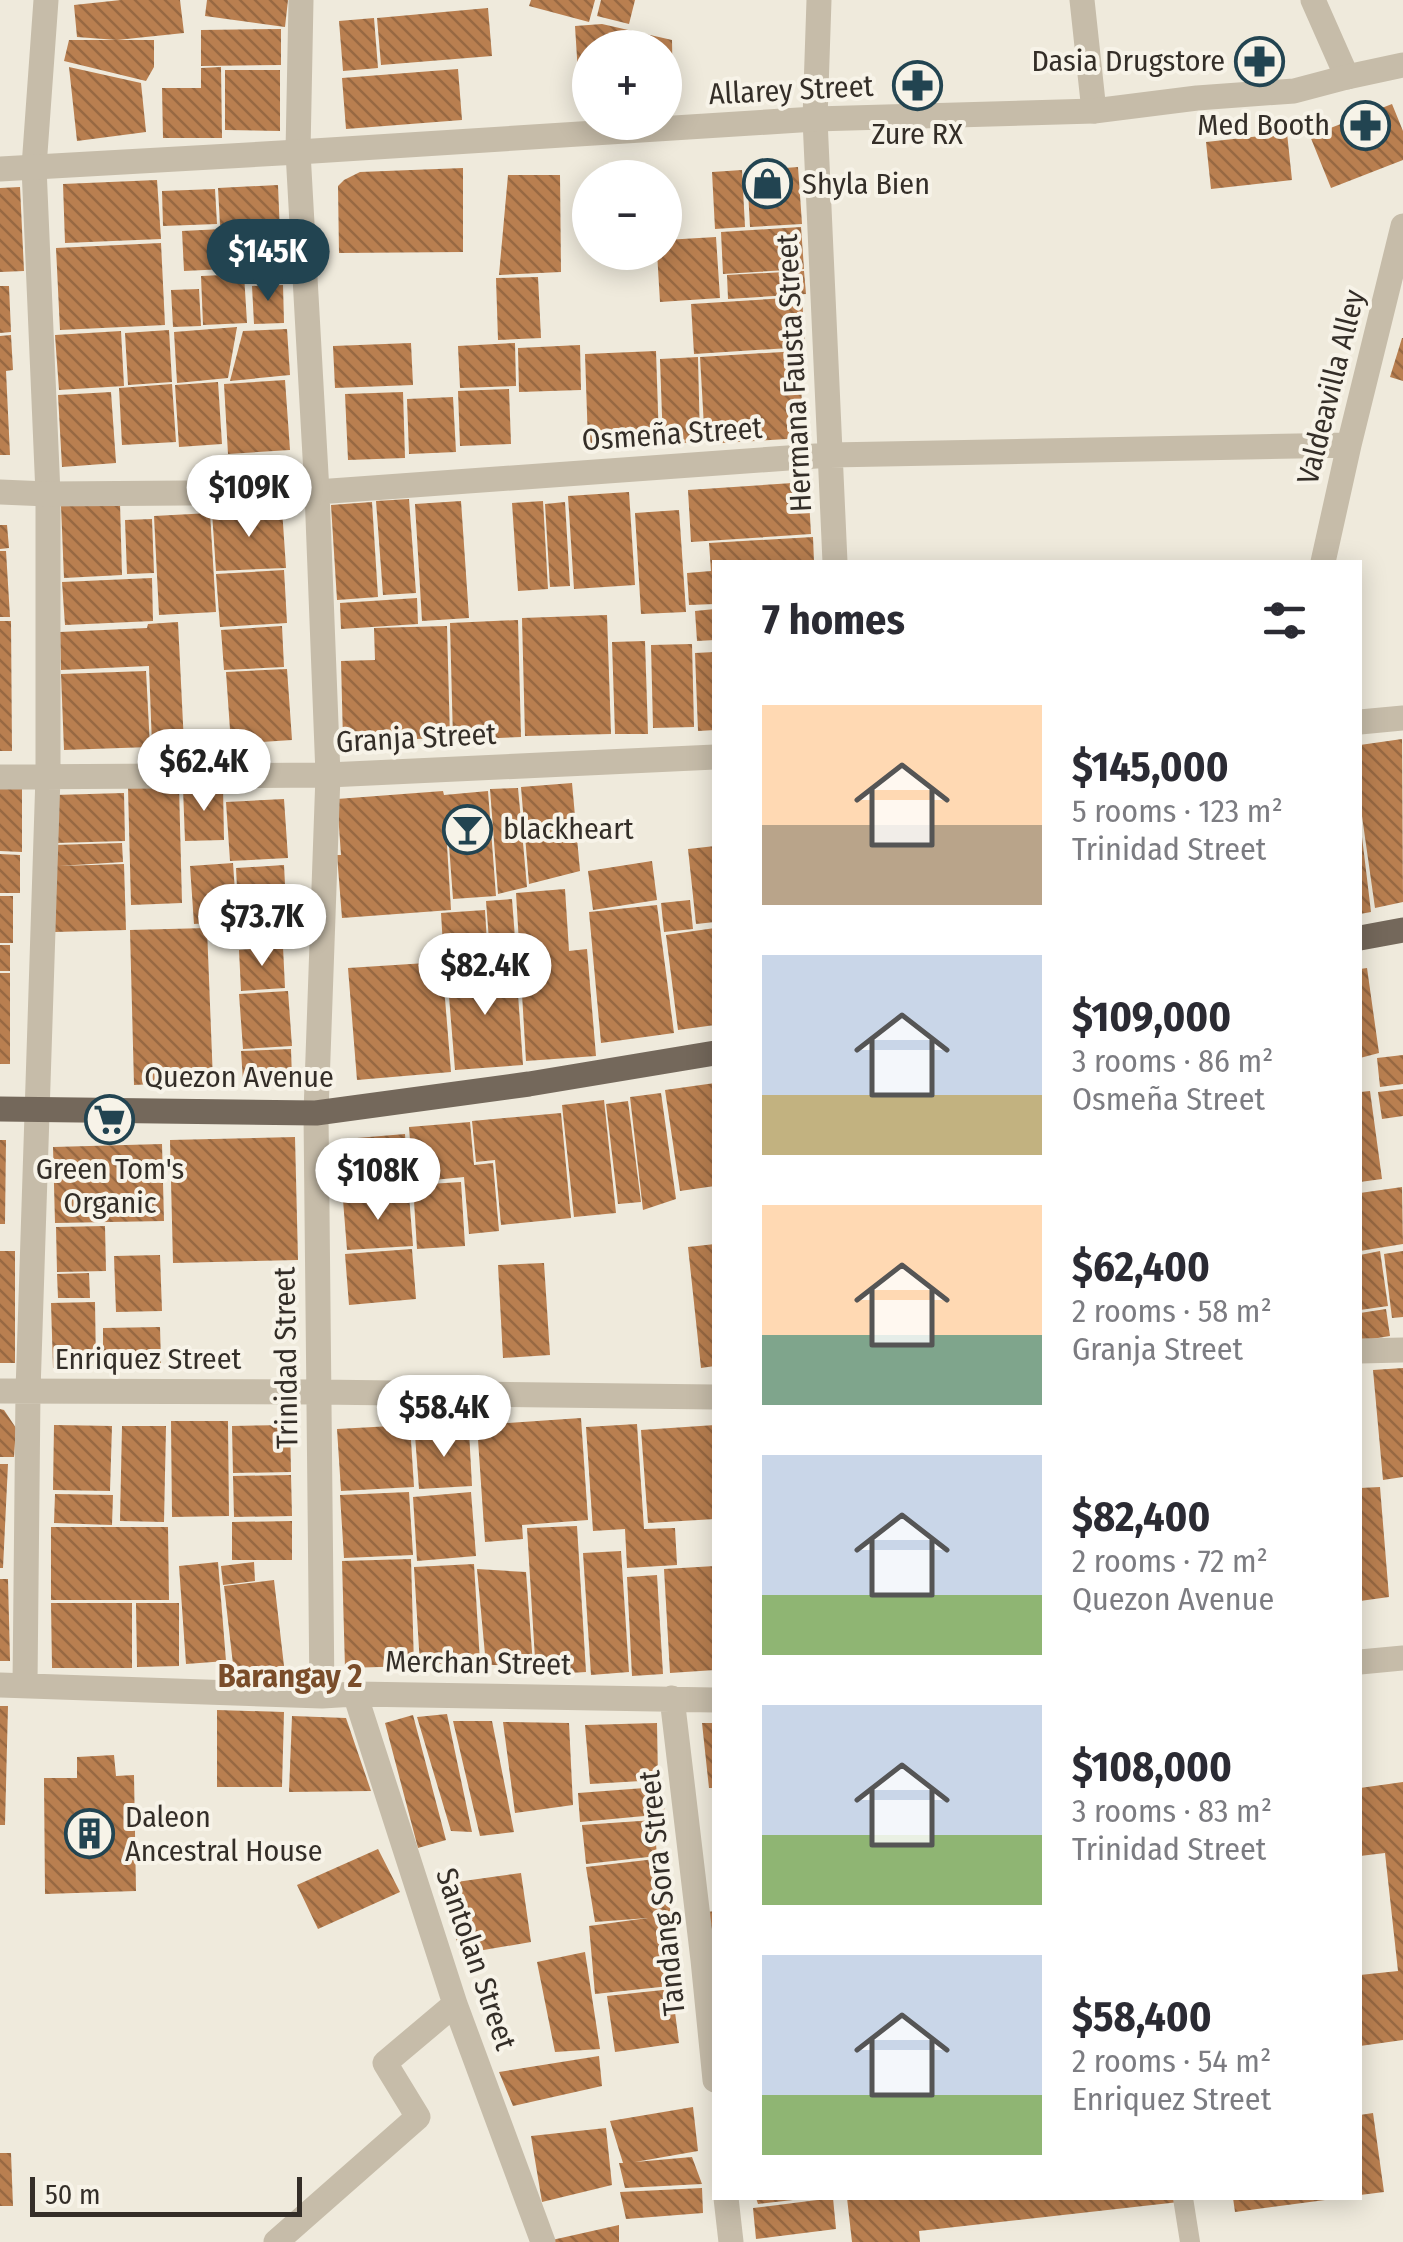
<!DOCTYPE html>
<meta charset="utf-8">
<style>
:root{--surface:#fff;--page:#f7f7f7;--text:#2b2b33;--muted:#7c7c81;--accent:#224451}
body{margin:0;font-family:"Fira Sans Condensed",sans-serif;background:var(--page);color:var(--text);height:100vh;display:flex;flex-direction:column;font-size:38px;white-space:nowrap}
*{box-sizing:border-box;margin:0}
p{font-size:32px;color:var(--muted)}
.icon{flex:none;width:55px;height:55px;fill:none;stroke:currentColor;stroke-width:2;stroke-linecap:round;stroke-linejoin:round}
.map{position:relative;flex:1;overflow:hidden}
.panel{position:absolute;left:712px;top:560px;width:650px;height:1640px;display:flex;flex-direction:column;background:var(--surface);border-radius:0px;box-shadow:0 5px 25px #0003}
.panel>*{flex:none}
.fabs{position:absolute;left:572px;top:30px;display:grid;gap:20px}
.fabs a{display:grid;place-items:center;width:110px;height:110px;border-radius:50%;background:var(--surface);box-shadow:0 5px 25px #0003;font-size:50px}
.scale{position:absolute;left:30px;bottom:25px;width:272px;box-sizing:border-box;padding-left:10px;border:5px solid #342e28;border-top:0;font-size:28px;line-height:35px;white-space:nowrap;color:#342e28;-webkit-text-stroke:8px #f7f3e8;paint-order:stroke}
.price{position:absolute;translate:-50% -85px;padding:0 22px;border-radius:35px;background:#fff;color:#222;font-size:32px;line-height:65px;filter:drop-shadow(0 2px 5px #0008)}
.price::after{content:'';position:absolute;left:50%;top:60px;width:30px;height:22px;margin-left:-15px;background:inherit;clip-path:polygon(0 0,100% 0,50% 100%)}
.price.selected{background:var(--accent);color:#fff}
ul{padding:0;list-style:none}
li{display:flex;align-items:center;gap:30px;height:250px;padding:0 50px}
li span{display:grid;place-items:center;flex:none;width:280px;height:200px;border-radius:0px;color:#555}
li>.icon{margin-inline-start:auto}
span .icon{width:120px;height:120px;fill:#fffc;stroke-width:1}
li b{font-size:42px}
h2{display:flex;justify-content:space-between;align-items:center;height:120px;padding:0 50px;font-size:42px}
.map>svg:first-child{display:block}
.building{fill:url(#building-back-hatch)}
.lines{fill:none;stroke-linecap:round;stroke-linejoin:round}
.service{stroke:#c6bca9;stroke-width:20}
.minor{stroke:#c6bca9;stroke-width:25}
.tertiary{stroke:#c6bca9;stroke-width:25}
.primary{stroke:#74685b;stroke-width:25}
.labels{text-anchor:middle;stroke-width:8;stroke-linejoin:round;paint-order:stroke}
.poi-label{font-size:30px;fill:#342e28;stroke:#f7f3e8;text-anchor:start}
.street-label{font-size:30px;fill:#342e28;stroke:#f7f3e8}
.neighbourhood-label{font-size:32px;font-weight:bold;fill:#7a4d2a;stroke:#f7f3e8}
</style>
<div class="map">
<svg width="1403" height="2242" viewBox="0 0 1403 2242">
<defs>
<pattern id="building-back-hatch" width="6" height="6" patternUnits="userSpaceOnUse" patternTransform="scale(2.5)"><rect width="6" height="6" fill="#b97f50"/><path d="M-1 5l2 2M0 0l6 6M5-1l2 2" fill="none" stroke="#976842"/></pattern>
</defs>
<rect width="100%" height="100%" fill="#efeadc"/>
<path class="building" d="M121 0H180L184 33 117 40 77 37 74 5Z
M207 0H288L285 27 205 16Z
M531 0H595L589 22 529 6Z
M601 0H635L629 24 597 16Z
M488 8 492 56 381 65 377 18Z
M374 18 378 68 343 71 339 21Z
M602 24 672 40 673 99 665 100V48H590V104L580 105 575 26Z
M281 29V65L201 66V30Z
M69 40H154V67L146 81 64 61Z
M69 67 141 83 146 132 77 141Z
M221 67 222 138H163L162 88H201V68Z
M458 69 462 120 346 129 342 78Z
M225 70H280V131L225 130Z
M1392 104 1403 131V160L1331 188 1310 136Z
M1287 133 1292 180 1211 189 1206 142Z
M798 167 802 224 750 227 747 171Z
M463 168V252L339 253 338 186 344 180 360 172Z
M742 170 745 227 715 229 712 172Z
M508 175H560L561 272 499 275Z
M157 180 161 239 65 243 63 184Z
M278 185 280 234 246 236V224L220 225 218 188Z
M20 187 24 271 0 272V188Z
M215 189 217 224 163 226 162 191Z
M801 227 804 269 723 274 721 232Z
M243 228 246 268 184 271 182 231Z
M280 236 283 280 249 281 247 238Z
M716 237 720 298 660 302 657 252H665V240Z
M161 243 165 325 60 330 56 248Z
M804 271 806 294 728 299 727 275Z
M244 274 247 323 203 325 201 276Z
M538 277 541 338 498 340 496 278Z
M283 285 284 323 254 324 252 286Z
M0 286H9L11 332 0 333Z
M199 289 201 326 173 327 171 290Z
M802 297 805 347 694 354 691 304Z
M237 327 228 378 177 383 174 332Z
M287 329 290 375 230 381 243 331Z
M169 330 172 382 128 385 125 333Z
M121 331 124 386 59 390 55 335Z
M11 335 13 370 6 371 10 455H0V336Z
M1402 338H1403V381L1390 377Z
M411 343 413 385 335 388 333 346Z
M515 343 516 386 460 388 458 346Z
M580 345 581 390 519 392 518 348Z
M656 351 659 441 588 443 585 354Z
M799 351 804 438 705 444 700 357Z
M698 357 700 442 663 444 660 359Z
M285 380 290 450 228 454 224 384Z
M218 382 222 444 179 447 175 385Z
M172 384 176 442 122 445 119 388Z
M509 389 511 444 460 446 458 391Z
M111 392 116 463 62 467 58 395Z
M403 392 405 458 348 460 345 394Z
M453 397 456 452 409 454 407 399Z
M808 482 811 534 691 542 688 490Z
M629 492 635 585 574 589 568 496Z
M409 499 416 593 383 595 376 501Z
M461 501 469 618 422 621 415 504Z
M543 501 548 589 518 591 512 503Z
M372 502 378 597 337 600 331 505Z
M565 502 570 586 550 587 545 504Z
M120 503 122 575 64 578 61 506Z
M282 509 286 568 216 571 212 512Z
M679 510 686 612 641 614 635 513Z
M210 513 216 612 159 615 154 516Z
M152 519 154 573 127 574 125 520Z
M0 525H7L9 548 0 549Z
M813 537 814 562H715V604L689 605 687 573 711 571 709 543Z
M0 551H6L10 617H0Z
M284 570 287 623 220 627 216 574Z
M152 578 153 621 65 625 62 582Z
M417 598 418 624 341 629 340 603Z
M715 609V640L697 641 695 611Z
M607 615 611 734 525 736 522 618Z
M518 620 521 737 453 740 450 623Z
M0 621H11L12 751H0Z
M178 622 184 744 152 745 149 666 61 670 60 632 147 628 148 624Z
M282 626 284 667 224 670 221 630Z
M447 626 450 738 343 741 341 661 375 660 374 628Z
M645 641 648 734H615L612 642Z
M692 644 694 727 653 728 651 645Z
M715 652V730L698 731 695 653Z
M287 669 292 740 231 744 226 672Z
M146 671 150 747 64 750 61 674Z
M1402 739 1403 902 1375 908 1360 802V745Z
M572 783 580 871 529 884 521 787Z
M179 786 182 903 131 905 128 788Z
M223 787 224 840 185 841 183 788Z
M518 788 527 887 498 894 490 789Z
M0 789H22V852L0 851Z
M443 791 444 795 488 791 496 896 453 899 449 845H447L451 910 342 918 337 855H341L337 799Z
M124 793 125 841 55 843 54 795Z
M284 799 288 858 230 861 226 802Z
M1360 837H1362L1371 912 1360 914Z
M122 843 123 862 59 866 124 864 126 930 55 932 53 845Z
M715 846V922L696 924 688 849Z
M0 854 20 855V893H0Z
M652 861 657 900 593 910 588 871Z
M233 863 237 921 194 924 190 866Z
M284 865 288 943 240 947 236 868Z
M565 889 569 951 587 949 596 1056 526 1061 516 893Z
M0 896H13V943H0Z
M512 899 517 964 491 966 486 901Z
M690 900 693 929 664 932 661 903Z
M657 905 674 1033 601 1043 589 912Z
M485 910 487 943 443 946 441 913Z
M207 928 213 1081 134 1085 130 930Z
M715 928V1025L678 1030 666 935Z
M487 944 489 966 454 969 452 947Z
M0 945H10V971H0Z
M283 947 285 988 241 991 239 950Z
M442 962 451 1072 357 1080 348 968Z
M516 966 523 1065 455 1070 447 972Z
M1367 968 1379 1053 1360 1058V969Z
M0 973H10V1064H0Z
M288 991 292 1046 243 1049 239 994Z
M291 1049 292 1078 243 1081 241 1051Z
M1403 1055V1084L1380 1087 1377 1058Z
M715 1083V1186L680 1191 665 1090Z
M1403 1089V1116L1382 1119 1378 1092Z
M1370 1091 1382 1179 1360 1182V1092Z
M661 1093 676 1199 643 1210 630 1097Z
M604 1100 616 1213 574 1217 562 1105Z
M628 1101 641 1202 618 1204 606 1104Z
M561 1113 571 1218 501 1225 495 1160 476 1162 472 1121Z
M470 1122 474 1165 493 1163 499 1231 469 1234 464 1177 413 1182 409 1127Z
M405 1134 409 1192 349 1197 345 1139Z
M295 1137 298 1260 173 1263 170 1140Z
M0 1140H6L5 1224H0Z
M162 1144 164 1221 55 1223 53 1147Z
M461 1182 465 1246 417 1249 413 1185Z
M1402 1187 1403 1244 1360 1251V1193Z
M409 1195 413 1246 347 1250 343 1200Z
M105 1226 106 1271 57 1272 56 1227Z
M715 1244V1366L701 1368 688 1247Z
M412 1249 416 1299 349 1305 345 1254Z
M0 1251H15V1363H0Z
M1380 1251 1388 1306 1360 1310V1255Z
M1403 1251V1317L1392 1318 1384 1254Z
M160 1255 162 1311 116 1312 114 1256Z
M544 1263 550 1355 503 1358 498 1265Z
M89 1273 90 1298H58L57 1274Z
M95 1302 96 1367 53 1368 51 1303Z
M1386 1309 1390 1336 1360 1341V1313Z
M160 1327 161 1363 103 1364V1328Z
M1403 1368V1477L1383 1480 1373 1370Z
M0 1409 4 1410 16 1428 14 1457H0Z
M581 1418 588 1520 522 1525 523 1539 485 1542 477 1425Z
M171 1421H228L229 1516 172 1517Z
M637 1424 644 1529 675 1528 677 1565 627 1568 625 1529 593 1531 586 1427Z
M54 1425 112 1426 110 1491 53 1490Z
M290 1425 291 1472 233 1473 232 1426Z
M410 1425 414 1487 341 1491 337 1429Z
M715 1425V1519L648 1523 641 1430Z
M122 1426H166L164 1522 120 1521Z
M469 1431 472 1486 419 1489 415 1435Z
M0 1464H8L3 1568H0Z
M291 1475 292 1516 234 1517 233 1476Z
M1380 1487 1389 1597 1360 1601V1488Z
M409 1492 413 1555 344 1558 340 1495Z
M471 1492 476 1556 417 1561 413 1497Z
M55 1494 113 1495 112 1525 54 1523Z
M292 1521V1560H232V1522Z
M577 1526 586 1672 536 1675 527 1528Z
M51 1527H168L169 1600H51Z
M621 1551 629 1672 591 1675 583 1553Z
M411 1559 414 1666 345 1668 342 1561Z
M218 1562 226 1661 186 1664 179 1566Z
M254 1562 255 1581 223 1585 221 1566Z
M474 1564 480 1662 420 1665 414 1567Z
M715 1566V1670L670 1673 664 1569Z
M477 1569 526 1572 533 1665H486Z
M657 1575 663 1674 632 1676 627 1577Z
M0 1579H8L10 1661H0Z
M274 1580 284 1666 234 1673 224 1586Z
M51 1603H132V1668H52Z
M136 1603H179V1666L137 1667Z
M0 1706H8L5 1825H0Z
M217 1710 284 1712 282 1787H217Z
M447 1714 472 1832 451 1831 417 1717Z
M413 1715 446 1840 418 1848 385 1723Z
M292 1716 346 1718 371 1791 289 1792Z
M453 1721H492L514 1832 480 1836Z
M503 1722 569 1723 573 1805 515 1813Z
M657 1723 658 1780 590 1784 585 1725Z
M702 1723H715V1788H709Z
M114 1755 116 1776 134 1775 136 1891 45 1894 44 1778H77V1757Z
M1403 1782V2040L1360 2046V1975L1398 1971 1385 1853 1360 1856V1788Z
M658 1787 666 1814 580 1822 578 1793Z
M654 1820 657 1856 586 1864 582 1825Z
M378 1849 400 1892 318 1929 297 1885Z
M664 1858 679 1985 595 1994 589 1926 648 1918 595 1922 586 1867Z
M521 1873 531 1942 460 1954 442 1884Z
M715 1911V1947H713L707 1912Z
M585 1952 600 2049 555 2052 537 1962Z
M672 1989 679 2043 615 2052 607 1996Z
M599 2056 602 2086 513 2106 499 2072Z
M693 2107 698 2151 635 2162 692 2157 702 2184 625 2188 619 2163H623L610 2121Z
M1373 2113 1384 2192 1360 2195V2115Z
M606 2128 612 2185 542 2202 531 2136Z
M0 2153H11L13 2206H0Z
M702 2188 703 2213 626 2219 620 2192Z
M756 2198H793V2200L758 2204Z
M833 2198 836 2229 756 2239 753 2208Z
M847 2198H1178L1179 2202 919 2231 920 2242H852Z
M1233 2198H1325V2200L1235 2212Z
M619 2225V2242H552V2240Z"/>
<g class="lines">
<path class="service" d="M1183 2198 1190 2242"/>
<path class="minor" d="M819 0 815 119 835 562
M1082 0 1094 111
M1313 0 1347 77
M298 152 301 0
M1323 562 1349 445 1403 226
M1360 722 1403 718
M0 777 328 775 715 757
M1360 1351 1403 1350
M0 1391 319 1392 715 1397
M1360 1662 1403 1658
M0 1685 322 1696 355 1694 715 1700
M25 1685 28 1391 48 776V494L34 167 46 0
M355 1694 455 2004 543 2242
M322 1696 316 1113 328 775 317 492 830 455 1349 445
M672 1698 703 1960 715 2080
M726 2198 731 2242
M276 2242 418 2117 385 2063 455 2004"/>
<path class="tertiary" d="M0 169 298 152 815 119 1094 111 1197 98 1294 91 1347 77 1403 65
M0 492 48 494 317 492 298 152"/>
<path class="primary" d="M1360 938 1403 930
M0 1109 316 1113 529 1084 715 1053"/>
</g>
<defs>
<symbol id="pharmacy-ring" viewBox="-11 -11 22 22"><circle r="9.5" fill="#f7f3e8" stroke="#224451" stroke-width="1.5"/><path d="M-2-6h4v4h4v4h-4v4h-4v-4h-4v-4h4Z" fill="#224451"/></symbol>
<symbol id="shop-ring" viewBox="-11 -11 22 22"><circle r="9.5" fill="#f7f3e8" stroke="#224451" stroke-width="1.5"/><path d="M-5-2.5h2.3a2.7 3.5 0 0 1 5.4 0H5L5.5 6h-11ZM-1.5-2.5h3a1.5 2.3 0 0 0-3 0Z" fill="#224451"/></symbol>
<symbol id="bar-ring" viewBox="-11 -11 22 22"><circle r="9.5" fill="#f7f3e8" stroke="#224451" stroke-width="1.5"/><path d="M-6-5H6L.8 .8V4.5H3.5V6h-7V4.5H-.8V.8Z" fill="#224451"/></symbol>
<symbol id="supermarket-ring" viewBox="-11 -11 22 22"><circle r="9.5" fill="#f7f3e8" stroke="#224451" stroke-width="1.5"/><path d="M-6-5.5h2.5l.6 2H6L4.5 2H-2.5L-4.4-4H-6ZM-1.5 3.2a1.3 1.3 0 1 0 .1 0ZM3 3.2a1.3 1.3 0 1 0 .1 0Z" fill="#224451"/></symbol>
<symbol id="building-ring" viewBox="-11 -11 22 22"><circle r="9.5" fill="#f7f3e8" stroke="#224451" stroke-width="1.5"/><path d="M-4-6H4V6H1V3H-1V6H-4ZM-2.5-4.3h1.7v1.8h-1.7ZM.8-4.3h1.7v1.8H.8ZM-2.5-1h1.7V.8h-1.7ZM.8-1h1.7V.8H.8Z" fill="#224451"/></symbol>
</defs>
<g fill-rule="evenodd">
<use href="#pharmacy-ring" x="1232" y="34" width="55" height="55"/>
<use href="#pharmacy-ring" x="890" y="58" width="55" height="55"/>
<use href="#pharmacy-ring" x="1338" y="98" width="55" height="55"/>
<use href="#shop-ring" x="740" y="156" width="55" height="55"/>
<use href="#bar-ring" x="440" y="802" width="55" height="55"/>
<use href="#supermarket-ring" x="82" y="1092" width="55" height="55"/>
<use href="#building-ring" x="62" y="1806" width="55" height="55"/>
</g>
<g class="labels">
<g class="poi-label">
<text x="1225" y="71" text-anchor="end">Dasia Drugstore</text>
<text x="1330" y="135" text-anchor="end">Med Booth</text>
<text x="917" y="144" text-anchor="middle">Zure RX</text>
<text x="802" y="194">Shyla Bien</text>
<text x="503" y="839">blackheart</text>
<text x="110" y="1179" text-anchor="middle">Green Tom's<tspan x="110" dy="34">Organic</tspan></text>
<text x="125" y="1827">Daleon<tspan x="125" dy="34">Ancestral House</tspan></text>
</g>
<g class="street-label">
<text transform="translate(791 90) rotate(-3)" y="10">Allarey Street</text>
<text transform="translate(794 373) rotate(-93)" y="10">Hermana Fausta Street</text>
<text transform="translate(1331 387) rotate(-76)" y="10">Valdeavilla Alley</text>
<text transform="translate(672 434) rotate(-4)" y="10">Osmeña Street</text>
<text transform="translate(416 738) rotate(-3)" y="10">Granja Street</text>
<text x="239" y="1087">Quezon Avenue</text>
<text transform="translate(286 1358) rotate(-91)" y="10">Trinidad Street</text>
<text x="148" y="1369">Enriquez Street</text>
<text transform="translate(478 1663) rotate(1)" y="10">Merchan Street</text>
<text transform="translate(662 1893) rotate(-96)" y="10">Tandang Sora Street</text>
<text transform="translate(476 1959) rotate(71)" y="10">Santolan Street</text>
</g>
<g class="neighbourhood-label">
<text x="290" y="1687">Barangay 2</text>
</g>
</g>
</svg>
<div class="fabs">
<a>+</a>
<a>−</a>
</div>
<div class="scale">50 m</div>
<b class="price selected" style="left:268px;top:304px">$145K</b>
<b class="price" style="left:249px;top:540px">$109K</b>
<b class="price" style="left:204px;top:814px">$62.4K</b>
<b class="price" style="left:262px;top:969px">$73.7K</b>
<b class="price" style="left:485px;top:1018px">$82.4K</b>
<b class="price" style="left:378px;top:1223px">$108K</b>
<b class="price" style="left:444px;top:1460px">$58.4K</b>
<section class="panel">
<h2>7 homes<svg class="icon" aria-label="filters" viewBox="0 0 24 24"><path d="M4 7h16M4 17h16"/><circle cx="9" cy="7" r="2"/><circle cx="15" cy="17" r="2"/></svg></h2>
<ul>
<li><span style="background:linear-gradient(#ffd9b3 60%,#b9a48a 0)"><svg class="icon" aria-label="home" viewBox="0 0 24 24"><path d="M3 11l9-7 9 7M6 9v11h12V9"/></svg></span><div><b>$145,000</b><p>5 rooms · 123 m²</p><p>Trinidad Street</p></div></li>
<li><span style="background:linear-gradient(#c9d6e8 70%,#c2b280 0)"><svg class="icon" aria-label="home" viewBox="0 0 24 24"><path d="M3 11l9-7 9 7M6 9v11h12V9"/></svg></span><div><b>$109,000</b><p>3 rooms · 86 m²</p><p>Osmeña Street</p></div></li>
<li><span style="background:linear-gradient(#ffd9b3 65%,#7fa58c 0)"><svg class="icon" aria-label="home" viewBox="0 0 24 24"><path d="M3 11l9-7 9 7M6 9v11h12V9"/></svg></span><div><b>$62,400</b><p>2 rooms · 58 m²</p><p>Granja Street</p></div></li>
<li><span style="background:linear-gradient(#c9d6e8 70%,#8fb573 0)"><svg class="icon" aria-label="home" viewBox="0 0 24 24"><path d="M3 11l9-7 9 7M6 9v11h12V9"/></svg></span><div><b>$82,400</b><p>2 rooms · 72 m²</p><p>Quezon Avenue</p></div></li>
<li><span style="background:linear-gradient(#c9d6e8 65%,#8fb573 0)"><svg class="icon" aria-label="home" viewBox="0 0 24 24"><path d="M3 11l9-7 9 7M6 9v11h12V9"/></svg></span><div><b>$108,000</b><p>3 rooms · 83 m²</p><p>Trinidad Street</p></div></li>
<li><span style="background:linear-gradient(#c9d6e8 70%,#8fb573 0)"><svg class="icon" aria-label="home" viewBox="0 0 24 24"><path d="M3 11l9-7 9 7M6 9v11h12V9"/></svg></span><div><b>$58,400</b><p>2 rooms · 54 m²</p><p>Enriquez Street</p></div></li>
</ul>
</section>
</div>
